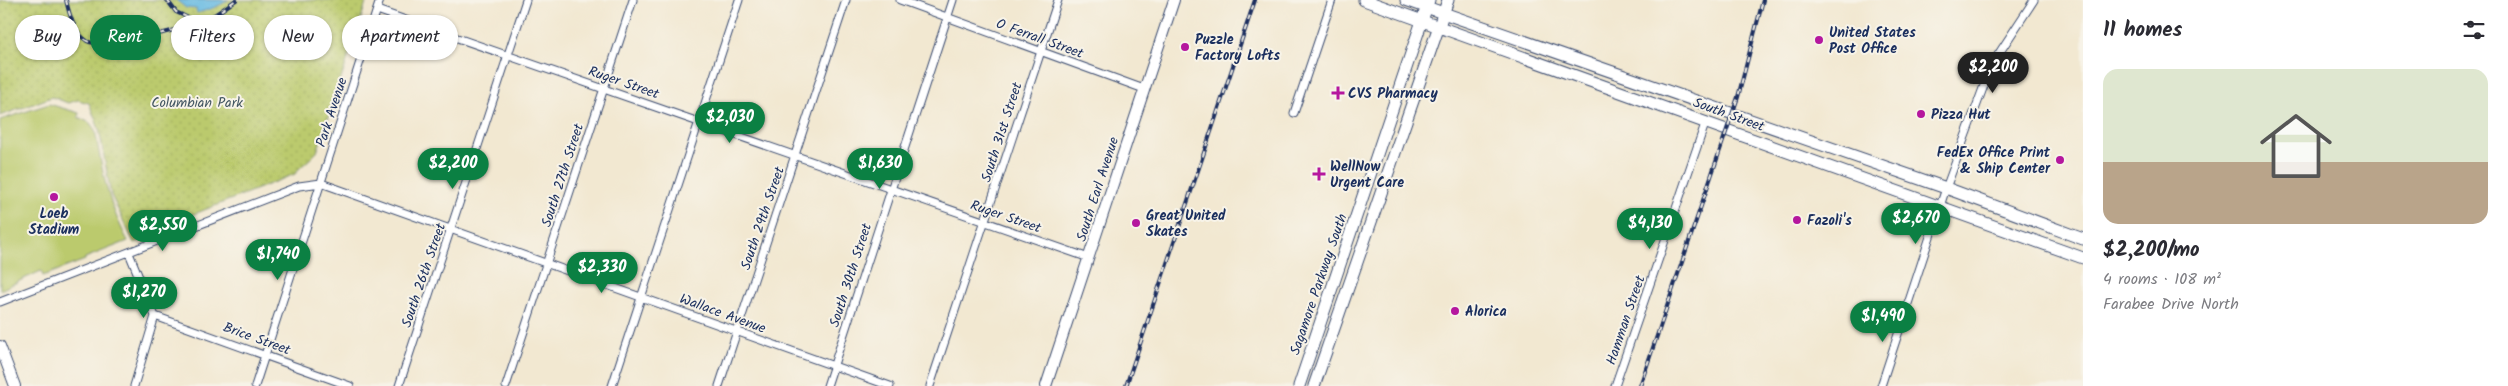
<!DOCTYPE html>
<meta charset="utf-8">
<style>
:root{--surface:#fff;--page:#f2f2f3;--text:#2b2b33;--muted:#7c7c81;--line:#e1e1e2;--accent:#0b8043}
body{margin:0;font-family:Kalam,sans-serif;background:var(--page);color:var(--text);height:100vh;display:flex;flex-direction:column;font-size:19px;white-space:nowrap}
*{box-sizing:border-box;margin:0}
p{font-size:16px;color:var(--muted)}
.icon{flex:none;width:28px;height:28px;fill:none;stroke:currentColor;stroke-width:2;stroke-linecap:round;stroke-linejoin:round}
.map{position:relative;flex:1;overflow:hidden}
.drawer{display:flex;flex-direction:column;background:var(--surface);width:425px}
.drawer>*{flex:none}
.top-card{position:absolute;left:15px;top:15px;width:475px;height:45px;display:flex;gap:10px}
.price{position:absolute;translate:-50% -42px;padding:0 11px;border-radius:18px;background:var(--accent);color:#fff;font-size:16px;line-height:32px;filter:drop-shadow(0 1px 2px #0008)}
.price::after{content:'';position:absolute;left:50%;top:30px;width:15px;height:11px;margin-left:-8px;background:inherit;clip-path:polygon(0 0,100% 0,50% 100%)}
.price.current{background:#222;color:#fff}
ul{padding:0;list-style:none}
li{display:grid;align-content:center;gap:10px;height:265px;padding:0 20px}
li+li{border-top:1px solid var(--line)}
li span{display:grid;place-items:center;height:155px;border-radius:15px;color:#555}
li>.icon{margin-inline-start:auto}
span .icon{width:90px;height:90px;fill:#fffc;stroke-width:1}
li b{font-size:21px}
h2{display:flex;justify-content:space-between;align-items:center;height:60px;padding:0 20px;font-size:21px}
.pill{padding:0 18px;border-radius:22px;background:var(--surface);box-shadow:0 1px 4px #0004;font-size:18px;line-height:45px}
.pill.current{background:var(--accent);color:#fff}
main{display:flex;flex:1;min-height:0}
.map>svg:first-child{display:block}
.grass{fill:url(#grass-dots);stroke:#6b7c66}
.garden{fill:#bbca6d;stroke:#6b7c66}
.water{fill:#66bae2;stroke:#4074a0}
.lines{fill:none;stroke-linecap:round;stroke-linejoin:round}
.street-casing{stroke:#3b4b6f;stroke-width:9}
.secondary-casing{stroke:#3b4b6f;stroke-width:12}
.primary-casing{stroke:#3b4b6f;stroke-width:13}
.street{stroke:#fff;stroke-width:7}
.secondary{stroke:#fff;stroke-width:10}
.primary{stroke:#fff;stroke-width:11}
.rail-casing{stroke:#1b2f5e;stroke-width:4}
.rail{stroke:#f7f3e8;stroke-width:2;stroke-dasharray:5.5;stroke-linecap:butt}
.poi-dot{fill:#b5179e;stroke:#f7f3e8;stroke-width:2}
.labels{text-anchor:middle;stroke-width:4;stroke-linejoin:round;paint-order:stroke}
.poi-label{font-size:14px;font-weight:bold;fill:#1b2f5e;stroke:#f7f3e8;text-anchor:start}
.street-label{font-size:14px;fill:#1b2f5e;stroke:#f7f3e8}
.park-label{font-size:14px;fill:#435662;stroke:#f7f3e8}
</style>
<main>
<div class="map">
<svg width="2083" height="386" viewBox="0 0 2083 386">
<defs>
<pattern id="grass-dots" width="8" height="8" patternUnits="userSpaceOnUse" patternTransform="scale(1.25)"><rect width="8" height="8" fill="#bbca6d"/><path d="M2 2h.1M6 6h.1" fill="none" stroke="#a0ae61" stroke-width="1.8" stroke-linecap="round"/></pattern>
</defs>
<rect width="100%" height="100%" fill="#f7f3e8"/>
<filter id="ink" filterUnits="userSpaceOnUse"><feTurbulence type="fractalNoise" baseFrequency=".02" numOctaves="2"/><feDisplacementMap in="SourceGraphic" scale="10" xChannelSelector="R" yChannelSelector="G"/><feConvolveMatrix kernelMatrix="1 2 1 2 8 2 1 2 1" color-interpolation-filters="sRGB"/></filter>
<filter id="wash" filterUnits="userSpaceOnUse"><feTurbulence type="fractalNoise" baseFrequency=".0096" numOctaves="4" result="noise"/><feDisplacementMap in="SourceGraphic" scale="20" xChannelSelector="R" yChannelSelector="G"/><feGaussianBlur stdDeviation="1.12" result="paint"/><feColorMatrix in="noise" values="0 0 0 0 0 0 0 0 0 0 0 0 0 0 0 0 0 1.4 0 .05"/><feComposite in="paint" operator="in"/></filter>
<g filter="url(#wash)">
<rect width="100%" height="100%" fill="#f2e8d1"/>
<path class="grass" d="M0 0H367L317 152C310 160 301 165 295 174L164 226 151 237 134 243 111 195 99 129 89 103 78 100 68 103 52 97 0 116Z"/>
<path class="garden" d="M49 104 79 113 78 117 90 123 95 130C103 174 107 201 128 241L85 258V260L43 276 41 271 0 290V120Z"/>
<path class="water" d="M176 0H228C218 7 208 10 197 13L196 9 186 8Z"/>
</g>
<g filter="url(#ink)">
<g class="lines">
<defs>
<path id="street" d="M900 0 1144 89
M377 10 1089 258
M1294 113 1332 0
M129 253 155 316 134 386
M0 302 299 186 321 183 890 386
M155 316 350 386
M255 386 380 0
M399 386 526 0
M506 386 633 0
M612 386 739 0
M719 386 846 0
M827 386 953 0
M930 386 1058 0
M1615 386 1706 121
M1881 386 1946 188 1992 64 2034 0"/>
<path id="secondary" d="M0 346 15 386
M1046 386 1174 0"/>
<path id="primary" d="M1364 0 2083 258
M1406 0 1946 188 2083 239
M1299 386 1429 0
M1314 386 1448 0"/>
</defs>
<use href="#street" class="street-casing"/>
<use href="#secondary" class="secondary-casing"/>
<use href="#primary" class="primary-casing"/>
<use href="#street" class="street"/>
<use href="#secondary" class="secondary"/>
<use href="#primary" class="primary"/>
<defs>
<path id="rail" d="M66 0C69 13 74 33 87 41 105 51 186 28 207 19 217 14 227 6 236 0
M167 0 176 12 197 22
M1126 386 1255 0
M1640 386 1738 97 1763 0"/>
</defs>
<use href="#rail" class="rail-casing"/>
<use href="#rail" class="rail"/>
</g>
</g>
<g class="poi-dot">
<circle cx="1819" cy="40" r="5"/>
<circle cx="1185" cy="47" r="5"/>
<path d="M1335.5 85.5h5v5h5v5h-5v5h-5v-5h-5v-5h5z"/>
<circle cx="1921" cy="114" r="5"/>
<circle cx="2060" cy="160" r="5"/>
<path d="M1316.5 166.5h5v5h5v5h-5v5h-5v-5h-5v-5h5z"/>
<circle cx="54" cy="197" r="5"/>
<circle cx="1797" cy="220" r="5"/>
<circle cx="1136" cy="223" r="5"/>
<circle cx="1455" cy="311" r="5"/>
</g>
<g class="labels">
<g class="poi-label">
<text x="1829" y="37">United States<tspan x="1829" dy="16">Post Office</tspan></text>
<text x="1195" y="44">Puzzle<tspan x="1195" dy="16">Factory Lofts</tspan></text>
<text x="1348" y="98">CVS Pharmacy</text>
<text x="1931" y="119">Pizza Hut</text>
<text x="2050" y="157" text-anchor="end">FedEx Office Print<tspan x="2050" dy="16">&amp; Ship Center</tspan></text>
<text x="1330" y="171">WellNow<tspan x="1330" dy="16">Urgent Care</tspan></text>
<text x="54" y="218" text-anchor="middle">Loeb<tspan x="54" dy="16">Stadium</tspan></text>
<text x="1146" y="220">Great United<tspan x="1146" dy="16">Skates</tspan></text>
<text x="1807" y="225">Fazoli's</text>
<text x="1465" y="316">Alorica</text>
</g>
<g class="street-label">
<text transform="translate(1040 38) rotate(20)" y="5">O Ferrall Street</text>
<text transform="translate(624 82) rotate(19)" y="5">Ruger Street</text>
<text transform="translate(331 112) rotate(-72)" y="5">Park Avenue</text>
<text transform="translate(1729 114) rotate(20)" y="5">South Street</text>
<text transform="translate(1001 132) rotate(-72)" y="5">South 31st Street</text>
<text transform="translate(562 175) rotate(-72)" y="5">South 27th Street</text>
<text transform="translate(1097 189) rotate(-72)" y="5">South Earl Avenue</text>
<text transform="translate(1006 216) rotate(19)" y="5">Ruger Street</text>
<text transform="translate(762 218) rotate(-71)" y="5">South 29th Street</text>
<text transform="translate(423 275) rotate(-71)" y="5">South 26th Street</text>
<text transform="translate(850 275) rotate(-72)" y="5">South 30th Street</text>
<text transform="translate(1318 284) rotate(-71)" y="5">Sagamore Parkway South</text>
<text transform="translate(723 313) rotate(20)" y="5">Wallace Avenue</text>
<text transform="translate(1625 320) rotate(-71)" y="5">Hamman Street</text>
<text transform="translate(257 338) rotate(20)" y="5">Brice Street</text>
</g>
<g class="park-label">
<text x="197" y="107">Columbian Park</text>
</g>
</g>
</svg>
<b class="price current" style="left:1993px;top:94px">$2,200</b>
<b class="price" style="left:730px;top:144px">$2,030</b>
<b class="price" style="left:453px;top:190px">$2,200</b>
<b class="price" style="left:880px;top:190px">$1,630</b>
<b class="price" style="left:1916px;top:245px">$2,670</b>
<b class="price" style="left:1650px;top:250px">$4,130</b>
<b class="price" style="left:163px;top:252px">$2,550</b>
<b class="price" style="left:278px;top:281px">$1,740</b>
<b class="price" style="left:602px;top:294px">$2,330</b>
<b class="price" style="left:144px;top:319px">$1,270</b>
<b class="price" style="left:1883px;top:343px">$1,490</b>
<div class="top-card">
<a class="pill">Buy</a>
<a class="pill current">Rent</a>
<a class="pill">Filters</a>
<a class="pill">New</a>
<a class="pill">Apartment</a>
</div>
</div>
<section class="drawer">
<h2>11 homes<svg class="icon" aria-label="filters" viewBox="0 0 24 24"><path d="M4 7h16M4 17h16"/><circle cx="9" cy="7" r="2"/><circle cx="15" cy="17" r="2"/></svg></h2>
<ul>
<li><span style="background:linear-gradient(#dfe7d0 60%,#b9a48a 0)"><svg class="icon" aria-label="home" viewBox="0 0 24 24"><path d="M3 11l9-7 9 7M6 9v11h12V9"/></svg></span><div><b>$2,200/mo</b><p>4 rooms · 108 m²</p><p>Farabee Drive North</p></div></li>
</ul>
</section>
</main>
